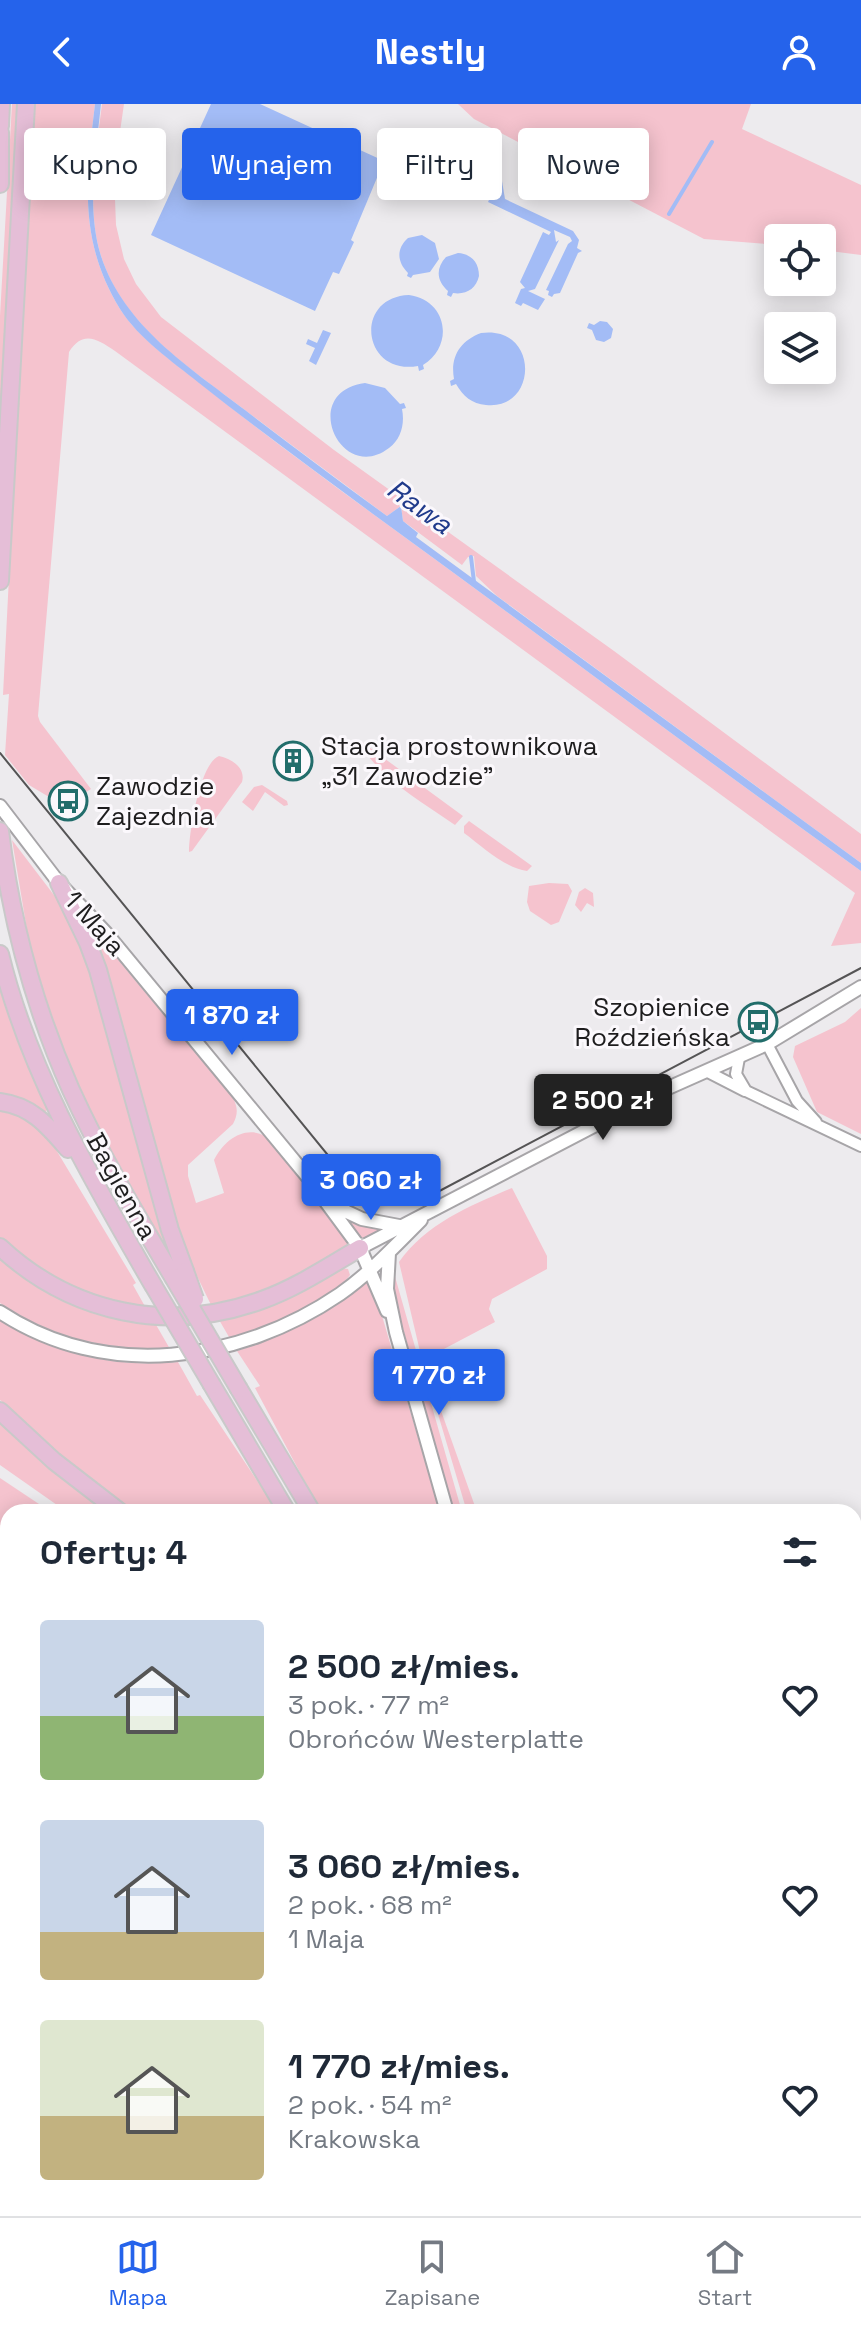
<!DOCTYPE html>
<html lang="pl">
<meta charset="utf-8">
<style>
:root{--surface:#fff;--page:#f2f2f3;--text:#1f2937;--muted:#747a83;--line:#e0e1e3;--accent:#2563eb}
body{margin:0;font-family:"Space Grotesk",sans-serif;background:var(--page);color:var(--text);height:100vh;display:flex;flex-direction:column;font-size:30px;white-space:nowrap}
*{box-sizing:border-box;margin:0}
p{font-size:26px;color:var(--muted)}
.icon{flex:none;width:44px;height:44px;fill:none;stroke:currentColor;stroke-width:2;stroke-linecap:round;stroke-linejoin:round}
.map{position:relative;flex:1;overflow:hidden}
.sheet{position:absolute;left:0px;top:1400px;width:862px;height:712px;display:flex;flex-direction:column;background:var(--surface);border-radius:24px 24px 0 0;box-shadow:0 4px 20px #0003}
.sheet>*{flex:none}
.banner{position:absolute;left:24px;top:24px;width:814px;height:72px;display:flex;gap:16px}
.tools{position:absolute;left:764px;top:120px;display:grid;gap:16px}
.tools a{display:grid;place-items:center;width:72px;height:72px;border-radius:8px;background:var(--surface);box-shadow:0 4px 20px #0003;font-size:40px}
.price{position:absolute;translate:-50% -68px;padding:0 18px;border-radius:8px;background:var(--accent);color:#fff;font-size:26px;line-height:52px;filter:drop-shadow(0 2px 4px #0008)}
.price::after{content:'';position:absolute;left:50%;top:48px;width:24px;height:18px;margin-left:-12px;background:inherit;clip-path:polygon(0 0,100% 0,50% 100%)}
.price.active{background:#222;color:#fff}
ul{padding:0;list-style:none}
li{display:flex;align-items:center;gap:24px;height:200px;padding:0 40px}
li span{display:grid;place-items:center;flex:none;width:224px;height:160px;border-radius:8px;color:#555}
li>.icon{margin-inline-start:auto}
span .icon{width:96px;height:96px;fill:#fffc;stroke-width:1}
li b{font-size:34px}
h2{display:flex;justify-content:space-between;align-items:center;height:96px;padding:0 40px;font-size:34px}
.pill{padding:0 28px;border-radius:8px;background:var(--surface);box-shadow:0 4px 20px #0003;font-size:28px;line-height:72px}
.pill.active{background:var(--accent);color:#fff}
header{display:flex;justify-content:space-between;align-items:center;height:104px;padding:0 40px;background:var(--accent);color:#fff;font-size:36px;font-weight:700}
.dock{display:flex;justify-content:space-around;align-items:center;height:112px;border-top:2px solid var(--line);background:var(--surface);font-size:22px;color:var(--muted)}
.dock a{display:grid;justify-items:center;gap:4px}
.dock .active{color:var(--accent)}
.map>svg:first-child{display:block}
.green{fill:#f5c3ce}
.water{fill:#a3bcf6}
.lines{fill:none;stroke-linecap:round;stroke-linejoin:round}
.stream{stroke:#a3bcf6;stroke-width:4}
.minor-casing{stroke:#a7a5a8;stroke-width:14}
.tertiary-casing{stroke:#a7a5a8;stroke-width:16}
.primary-casing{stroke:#c9c9c9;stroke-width:20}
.minor{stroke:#fff;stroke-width:10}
.tertiary{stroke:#fff;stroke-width:12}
.primary{stroke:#e5bed7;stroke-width:16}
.tram{stroke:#555455;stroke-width:2}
.rail{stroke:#555455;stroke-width:4;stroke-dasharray:16 8;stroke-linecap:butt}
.primary-bridge-casing{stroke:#c9c9c9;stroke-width:20;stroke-linecap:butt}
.primary-bridge{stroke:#e5bed7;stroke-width:16}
.labels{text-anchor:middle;stroke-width:6;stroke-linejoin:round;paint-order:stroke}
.poi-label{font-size:26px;fill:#1e1d1e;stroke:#fbf8fc;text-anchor:start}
.street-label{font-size:26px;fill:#1e1d1e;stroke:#fbf8fc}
.water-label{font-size:28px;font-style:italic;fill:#203a8b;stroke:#fbf8fc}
</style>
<header><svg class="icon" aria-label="back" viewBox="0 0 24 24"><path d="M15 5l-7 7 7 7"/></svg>Nestly<svg class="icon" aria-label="person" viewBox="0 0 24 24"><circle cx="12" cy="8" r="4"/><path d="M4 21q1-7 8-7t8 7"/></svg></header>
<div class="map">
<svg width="861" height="2112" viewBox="0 0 861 2112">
<rect width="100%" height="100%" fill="#edebee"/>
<path class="green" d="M12 0H19L0 334V212Z
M33 0H95C86 76 78 136 120 205 139 234 168 254 195 275 253 322 313 366 373 410 536 528 697 650 861 767V839L831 842 855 789 115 247C97 235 83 226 69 248L38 612 40 618 91 685 83 690 81 685 62 690 51 689 49 693 29 681 5 651 9 590 3 591Z
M102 0H124L114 69 116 121 124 155 136 180 161 213 334 346 614 547 861 730V759L497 492 476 472 474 452 468 453 462 461 403 417 401 402 387 412C340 377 292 342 245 306 189 263 124 223 101 152 86 105 96 48 102 0Z
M458 0H751L742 25 861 81V151L822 146V134H778V141L704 135 474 15Z
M362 638 463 712 455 721 452 719C419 696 381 675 360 640Z
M219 652C232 655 246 664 242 678L192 747 189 748C189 728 200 659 219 652Z
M262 681 287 697 288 701 284 702 265 688 253 707 242 698 254 683Z
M469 717 532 762 527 767C503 763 483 743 464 729V722Z
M12 736 60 799 90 864 167 1138 164 1140 106 1040 76 978 51 914 31 850Z
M549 779 568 780 572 787 559 818 551 821 530 807 527 798 529 782Z
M585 784 593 789 594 803 587 799 581 808 575 801 579 788Z
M90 822 233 994C238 1004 238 1010 233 1020L188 1061V1072L196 1099 224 1089 214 1056C224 1036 245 1021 265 1032L331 1111 351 1141C314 1171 258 1194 212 1203L197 1172 193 1173 188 1160Z
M0 882 29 963 47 1005 46 1008 26 997 0 991Z
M861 904V1030L817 1008 793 953 795 942 845 918Z
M0 1004 25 1011 49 1034 136 1179 133 1181 147 1206 88 1192 25 1158 0 1135Z
M512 1084 547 1152V1165L492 1195 489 1205 495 1218 423 1256 477 1408H467L422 1256 399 1158C427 1119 470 1102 512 1084Z
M346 1113 384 1125 362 1138Z
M0 1152C42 1190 97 1219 155 1219L170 1245C104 1245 56 1236 0 1199Z
M392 1162 462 1408H455L450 1392 391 1182Z
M341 1164 348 1165 350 1171C334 1194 257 1229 229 1233L218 1214Z
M368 1176 372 1178 440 1408H321L255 1284 260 1282 237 1247C284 1231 331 1209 368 1176Z
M0 1216C52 1250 116 1264 178 1258L197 1292 200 1291 278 1408H134L48 1341 0 1296Z
M0 1318 42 1355 109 1408H67L0 1361Z
M0 1374 51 1408H8V1545L0 1534Z
M0 1795 8 1803V1945L0 1942V1888L7 1885 0 1877Z
M0 1988 8 1990V2104H139L146 2112H0Z
M176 2104H321L329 2112H182Z
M478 2104H512L513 2112H485Z
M561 2104H642L645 2112H561Z"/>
<path class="water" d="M95 0H101C96 49 86 104 101 152 124 222 189 263 245 306 292 342 339 377 387 412L401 402 403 417 418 429 416 433 861 759V767C697 650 536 528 373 410 315 367 256 324 199 279 172 257 139 235 120 205 78 136 86 76 95 0Z
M211 0H260L384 57 351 136 354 138 339 170 333 168 315 207 151 131Z
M499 75 502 77 505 95 573 127 579 136 577 144 582 147 578 149 560 189 554 190 552 193 548 191 549 187 546 186 568 140 572 137 570 133 554 126 556 138 559 136 535 185 528 187 545 195 538 206 523 199 521 202 515 199 521 185 525 184 520 178 543 128 549 131 551 128 488 98Z
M422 131 435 139 439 155 430 168 413 171 411 174 407 172 408 169C397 158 396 145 408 134Z
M458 149C471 150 479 158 479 172 476 185 466 191 453 189L451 193 447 191 448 187C437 177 435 165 446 153Z
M409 191C447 196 455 241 423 261L424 265 419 267 418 262C362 272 353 193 409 191Z
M600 217 607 218 613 225 611 234 604 238 596 236 592 226 587 224 589 219 594 221Z
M323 226 331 229 316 261 309 257 315 244 306 240 308 235 317 239Z
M481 229C540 221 538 307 486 301 472 300 463 292 456 280L451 282 450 277 454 275C450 253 460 237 481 229Z
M365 279 385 284 400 300 404 299 406 304 402 305C405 320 401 335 389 344 341 381 298 288 365 279Z"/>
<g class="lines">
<path class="stream" d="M669 110 712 38
M471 453 474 478"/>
<defs>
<path id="minor" d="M767 940 797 997 816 1018
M739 954 736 970 746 987 861 1042
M708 968 745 987
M0 1958 8 1961
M164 2104 171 2112"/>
<path id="tertiary" d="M0 702 59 779 107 830 306 1071 345 1107 362 1115 399 1122
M326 1098 360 1144 387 1207
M360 1144 659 988 767 940 861 883
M389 1149 387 1185 396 1228 447 1408
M0 1208C105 1277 239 1259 340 1190 370 1169 395 1142 421 1116"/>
<path id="primary" d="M0 22 1 0
M0 28V80
M0 477 26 0
M0 727C11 817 34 903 71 986 100 1050 137 1112 173 1173
M59 779 88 839 98 866 170 1126 185 1167
M0 850C29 970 92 1075 153 1181
M0 998C32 1002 48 1022 68 1045
M0 1143C72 1210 169 1230 262 1196 296 1184 329 1162 360 1144
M212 1281 287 1408
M239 1285 312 1408
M0 1307 54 1357 120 1408
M530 2104V2112
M547 2104 548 2112"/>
</defs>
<use href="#minor" class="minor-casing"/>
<use href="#tertiary" class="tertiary-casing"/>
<use href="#primary" class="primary-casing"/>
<use href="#minor" class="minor"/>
<use href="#tertiary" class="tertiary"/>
<use href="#primary" class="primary"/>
<path class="tram" d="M0 649 349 1077C373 1099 400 1105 430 1092L861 864"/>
<path class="rail" d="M0 1762 8 1771
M0 1787 8 1795
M338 2104 346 2112"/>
<defs>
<path id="primary-bridge" d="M185 1167 195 1195
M173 1173 239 1285
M153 1181 212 1281"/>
</defs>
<use href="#primary-bridge" class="primary-bridge-casing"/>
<use href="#primary-bridge" class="primary-bridge"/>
</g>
<defs>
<symbol id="building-ring" viewBox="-11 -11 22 22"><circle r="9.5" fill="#fbf8fc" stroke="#226d6b" stroke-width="1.5"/><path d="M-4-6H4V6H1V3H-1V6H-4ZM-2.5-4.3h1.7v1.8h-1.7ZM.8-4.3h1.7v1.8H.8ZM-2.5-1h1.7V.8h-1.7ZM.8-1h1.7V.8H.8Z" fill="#226d6b"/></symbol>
<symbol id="bus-ring" viewBox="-11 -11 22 22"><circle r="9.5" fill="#fbf8fc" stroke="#226d6b" stroke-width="1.5"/><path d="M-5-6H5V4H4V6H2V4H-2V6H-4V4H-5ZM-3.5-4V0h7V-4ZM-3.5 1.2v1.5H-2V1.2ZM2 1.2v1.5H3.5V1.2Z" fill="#226d6b"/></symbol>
</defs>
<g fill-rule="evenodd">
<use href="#building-ring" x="271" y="635" width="44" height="44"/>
<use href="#bus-ring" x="46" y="675" width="44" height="44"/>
<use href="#bus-ring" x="736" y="896" width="44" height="44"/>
</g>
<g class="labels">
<g class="poi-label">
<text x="321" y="651">Stacja prostownikowa<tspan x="321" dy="30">„31 Zawodzie”</tspan></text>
<text x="96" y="691">Zawodzie<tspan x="96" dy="30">Zajezdnia</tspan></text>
<text x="730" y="912" text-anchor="end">Szopienice<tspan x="730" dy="30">Roździeńska</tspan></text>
</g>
<g class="street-label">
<text transform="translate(95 819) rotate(48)" y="9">1 Maja</text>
<text transform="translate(122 1082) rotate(61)" y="9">Bagienna</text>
</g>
<g class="water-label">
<text transform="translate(420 402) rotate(36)" y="10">Rawa</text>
</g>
</g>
</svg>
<div class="tools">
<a><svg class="icon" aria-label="locate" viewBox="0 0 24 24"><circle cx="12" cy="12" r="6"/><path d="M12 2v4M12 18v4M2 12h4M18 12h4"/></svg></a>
<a><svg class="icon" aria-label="layers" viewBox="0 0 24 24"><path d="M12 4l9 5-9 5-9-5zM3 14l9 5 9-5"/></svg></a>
</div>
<b class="price" style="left:232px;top:953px">1 870 zł</b>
<b class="price active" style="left:603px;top:1038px">2 500 zł</b>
<b class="price" style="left:371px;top:1118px">3 060 zł</b>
<b class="price" style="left:439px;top:1313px">1 770 zł</b>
<div class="banner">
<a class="pill">Kupno</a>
<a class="pill active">Wynajem</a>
<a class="pill">Filtry</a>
<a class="pill">Nowe</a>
</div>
<section class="sheet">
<h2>Oferty: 4<svg class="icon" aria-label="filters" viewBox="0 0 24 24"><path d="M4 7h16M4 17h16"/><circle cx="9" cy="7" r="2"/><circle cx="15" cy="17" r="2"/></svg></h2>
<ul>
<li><span style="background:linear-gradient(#c9d6e8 60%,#8fb573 0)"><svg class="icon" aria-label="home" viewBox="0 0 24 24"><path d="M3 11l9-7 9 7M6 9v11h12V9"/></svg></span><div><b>2 500 zł/mies.</b><p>3 pok. · 77 m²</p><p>Obrońców Westerplatte</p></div><svg class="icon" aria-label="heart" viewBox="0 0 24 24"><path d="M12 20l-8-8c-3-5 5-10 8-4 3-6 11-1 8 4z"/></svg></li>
<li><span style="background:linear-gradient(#c9d6e8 70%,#c2b280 0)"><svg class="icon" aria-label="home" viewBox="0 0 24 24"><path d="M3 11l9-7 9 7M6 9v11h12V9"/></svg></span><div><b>3 060 zł/mies.</b><p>2 pok. · 68 m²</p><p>1 Maja</p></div><svg class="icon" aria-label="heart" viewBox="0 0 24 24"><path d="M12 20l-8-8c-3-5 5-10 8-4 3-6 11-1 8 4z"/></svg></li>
<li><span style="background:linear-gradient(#dfe7d0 60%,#c2b280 0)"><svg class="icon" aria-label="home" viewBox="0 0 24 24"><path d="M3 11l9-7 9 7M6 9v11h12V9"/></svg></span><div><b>1 770 zł/mies.</b><p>2 pok. · 54 m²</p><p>Krakowska</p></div><svg class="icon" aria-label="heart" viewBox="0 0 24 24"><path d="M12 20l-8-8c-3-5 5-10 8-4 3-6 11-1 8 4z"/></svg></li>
</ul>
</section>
</div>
<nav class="dock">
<a class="active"><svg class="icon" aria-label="map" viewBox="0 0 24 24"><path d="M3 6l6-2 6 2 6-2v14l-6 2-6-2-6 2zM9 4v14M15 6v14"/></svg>Mapa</a>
<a><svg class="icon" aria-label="saved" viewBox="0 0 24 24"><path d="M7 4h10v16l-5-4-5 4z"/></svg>Zapisane</a>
<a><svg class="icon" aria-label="home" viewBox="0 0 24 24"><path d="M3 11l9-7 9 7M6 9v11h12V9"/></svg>Start</a>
</nav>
